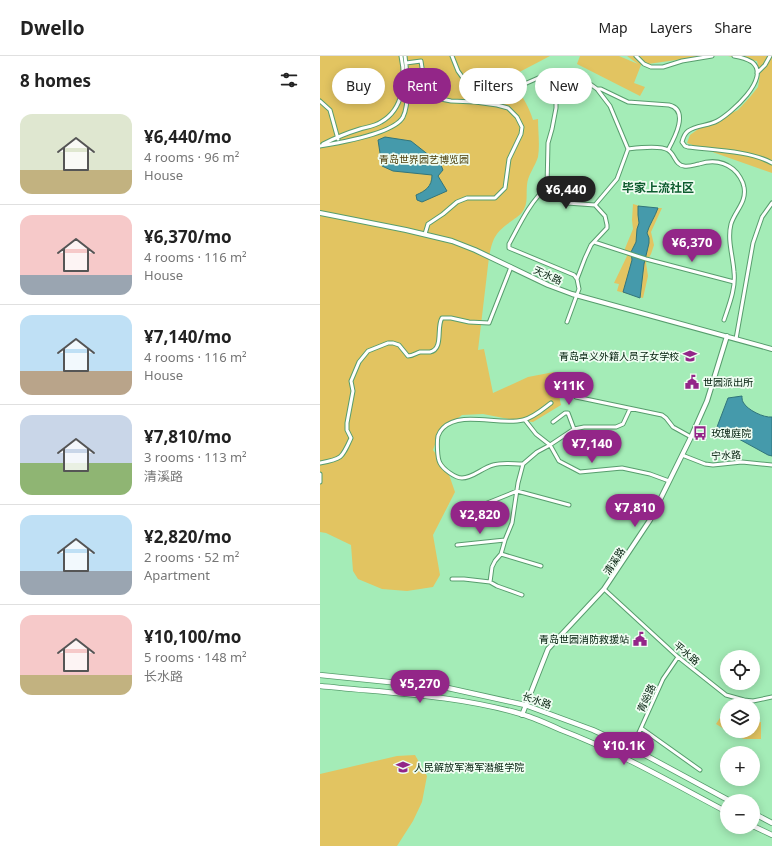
<!DOCTYPE html>
<meta charset="utf-8">
<style>
:root{--surface:#fff;--page:#f2f2f2;--text:#222;--muted:#767676;--line:#e0e0e0;--accent:#932688}
body{margin:0;font-family:"Noto Sans","Noto Sans SC",sans-serif;background:var(--page);color:var(--text);height:100vh;display:flex;flex-direction:column;font-size:15px;white-space:nowrap}
*{box-sizing:border-box;margin:0}
p{font-size:13px;color:var(--muted)}
.icon{flex:none;width:22px;height:22px;fill:none;stroke:currentColor;stroke-width:2;stroke-linecap:round;stroke-linejoin:round}
.map{position:relative;flex:1;overflow:hidden}
.sheet{display:flex;flex-direction:column;background:var(--surface);width:320px}
.sheet>*{flex:none}
.guide{position:absolute;left:12px;top:12px;width:380px;height:36px;display:flex;gap:8px}
.buttons{position:absolute;left:400px;top:594px;display:grid;gap:8px}
.buttons a{display:grid;place-items:center;width:40px;height:40px;border-radius:50%;background:var(--surface);box-shadow:0 2px 10px #0003;font-size:20px}
.price{position:absolute;translate:-50% -34px;padding:0 9px;border-radius:14px;background:var(--accent);color:#fff;font-size:13px;line-height:26px;filter:drop-shadow(0 1px 2px #0008)}
.price::after{content:'';position:absolute;left:50%;top:24px;width:12px;height:9px;margin-left:-6px;background:inherit;clip-path:polygon(0 0,100% 0,50% 100%)}
.price.on{background:#222;color:#fff}
ul{padding:0;list-style:none}
li{display:flex;align-items:center;gap:12px;height:100px;padding:0 20px}
li+li{border-top:1px solid var(--line)}
li span{display:grid;place-items:center;flex:none;width:112px;height:80px;border-radius:12px;color:#555}
li>.icon{margin-inline-start:auto}
span .icon{width:48px;height:48px;fill:#fffc;stroke-width:1}
li b{font-size:17px}
h2{display:flex;justify-content:space-between;align-items:center;height:48px;padding:0 20px;font-size:17px}
.tag{padding:0 14px;border-radius:18px;background:var(--surface);box-shadow:0 2px 10px #0003;font-size:14px;line-height:36px}
.tag.on{background:var(--accent);color:#fff}
header{display:flex;align-items:center;gap:24px;box-sizing:border-box;height:56px;padding:0 20px;background:var(--surface);border-bottom:1px solid var(--line)}
header strong{font-size:19px}
nav{display:flex;gap:22px;margin-inline-start:auto;font-size:14px}
main{display:flex;flex:1;min-height:0}
.map>svg:first-child{display:block}
.green{fill:#e2c461}
.water{fill:#459aab;stroke:#31757b}
.lines{fill:none;stroke-linecap:round;stroke-linejoin:round}
.minor-casing{stroke:#579d6d;stroke-width:5}
.tertiary-casing{stroke:#579d6d;stroke-width:6}
.secondary-casing{stroke:#579d6d;stroke-width:6}
.minor{stroke:#fff;stroke-width:3}
.tertiary{stroke:#fff;stroke-width:4}
.secondary{stroke:#fff;stroke-width:4.5}
.labels{text-anchor:middle;stroke-width:3.5;stroke-linejoin:round;paint-order:stroke}
.park-label{font-size:10px;fill:#4f410e;stroke:#effdf2}
.street-label{font-size:10px;fill:#021e0c;stroke:#effdf2}
.poi-label{font-size:10px;fill:#021e0c;stroke:#effdf2;text-anchor:start}
.quarter-label{font-size:12px;font-weight:bold;fill:#0e5c2f;stroke:#effdf2}
</style>
<header>
<strong>Dwello</strong>
<nav><a>Map</a><a>Layers</a><a>Share</a></nav>
</header>
<main>
<section class="sheet">
<h2>8 homes<svg class="icon" aria-label="filters" viewBox="0 0 24 24"><path d="M4 7h16M4 17h16"/><circle cx="9" cy="7" r="2"/><circle cx="15" cy="17" r="2"/></svg></h2>
<ul>
<li><span style="background:linear-gradient(#dfe7d0 70%,#c2b280 0)"><svg class="icon" aria-label="home" viewBox="0 0 24 24"><path d="M3 11l9-7 9 7M6 9v11h12V9"/></svg></span><div><b>¥6,440/mo</b><p>4 rooms · 96 m²</p><p>House</p></div></li>
<li><span style="background:linear-gradient(#f6c9c9 75%,#9aa5b1 0)"><svg class="icon" aria-label="home" viewBox="0 0 24 24"><path d="M3 11l9-7 9 7M6 9v11h12V9"/></svg></span><div><b>¥6,370/mo</b><p>4 rooms · 116 m²</p><p>House</p></div></li>
<li><span style="background:linear-gradient(#bfe0f5 70%,#b9a48a 0)"><svg class="icon" aria-label="home" viewBox="0 0 24 24"><path d="M3 11l9-7 9 7M6 9v11h12V9"/></svg></span><div><b>¥7,140/mo</b><p>4 rooms · 116 m²</p><p>House</p></div></li>
<li><span style="background:linear-gradient(#c9d6e8 60%,#8fb573 0)"><svg class="icon" aria-label="home" viewBox="0 0 24 24"><path d="M3 11l9-7 9 7M6 9v11h12V9"/></svg></span><div><b>¥7,810/mo</b><p>3 rooms · 113 m²</p><p>清溪路</p></div></li>
<li><span style="background:linear-gradient(#bfe0f5 70%,#9aa5b1 0)"><svg class="icon" aria-label="home" viewBox="0 0 24 24"><path d="M3 11l9-7 9 7M6 9v11h12V9"/></svg></span><div><b>¥2,820/mo</b><p>2 rooms · 52 m²</p><p>Apartment</p></div></li>
<li><span style="background:linear-gradient(#f6c9c9 75%,#c2b280 0)"><svg class="icon" aria-label="home" viewBox="0 0 24 24"><path d="M3 11l9-7 9 7M6 9v11h12V9"/></svg></span><div><b>¥10,100/mo</b><p>5 rooms · 148 m²</p><p>长水路</p></div></li>
</ul>
</section>
<div class="map">
<svg width="452" height="790" viewBox="0 0 452 790">
<rect width="100%" height="100%" fill="#a4ecb7"/>
<path class="green" d="M0 0H230L186 23C199 33 208 48 213 64L218 63C218 75 220 89 218 101 215 111 208 118 207 129 206 137 208 146 204 153 202 158 197 161 193 164 176 176 173 180 169 201L158 294 164 293 173 337 208 321 234 316 241 349 213 366 194 364 163 358 142 359 119 377 113 394 127 413 135 436 113 479 120 519 113 531 87 535 62 533 38 523 33 515 31 489 6 477 0 476Z
M260 0H299L318 8 307 0H384L321 9 314 27 325 31 320 40 257 8Z
M408 0H452V117L367 87 370 79 381 71 418 54 430 41 438 31 440 18 437 5Z
M313 148 327 152H342L331 176 334 189 331 198 326 207 328 220 323 242 297 235 299 228 294 227 307 200 304 195 313 173 312 164Z
M405 654 407 655V675H433V665L441 666V683H424L412 678 396 668Z
M95 699 107 720 102 746 93 765 77 790H0V718L77 700Z"/>
<path class="water" d="M65 81 91 85 110 100 112 105 121 109 123 114 118 120 127 135 102 146 97 144 96 139C105 135 112 131 112 119L73 115 62 110 58 84Z
M318 150 338 152C335 161 329 169 327 177L329 182V187L324 208 320 242 303 236 312 204 311 196 316 186 317 173 319 167 318 159Z
M422 340C422 342 422 344 423 346 427 354 444 362 452 361V400L448 399 397 371 408 342Z"/>
<g class="lines">
<defs>
<path id="minor" d="M132 0 138 15 143 22 173 32 182 34 193 33 225 19H236L249 16 255 17 277 33 290 50 308 93 297 123 275 149
M316 0 324 8 331 11H343L362 5 392 0
M414 0C420 1 427 3 432 6 452 22 410 58 397 65 388 70 376 69 368 75 364 78 363 82 362 86L365 90 368 91C392 94 431 95 452 107
M86 7 101 5 104 25 113 40 121 43 131 45 155 46 177 49 188 52 197 61 202 71 201 78 189 103 185 132 175 142H147L137 146 123 158 108 168 105 178
M437 17 445 9 450 0
M236 19V52L232 73 228 87 227 131 238 142 247 147 275 149 285 160 287 169V172L271 189 265 202 257 223 259 233 247 266
M277 33H281L308 46 349 49C370 54 354 83 348 94
M0 45 10 54 18 83
M3 88C15 82 27 77 40 73 47 71 55 70 61 66 84 53 86 24 81 0
M0 90C18 87 74 78 83 61 90 47 87 16 85 0
M308 93C317 92 340 89 348 94 355 98 355 109 364 110 369 111 374 109 379 108 391 104 403 105 413 113 418 117 423 125 424 131 427 146 415 155 411 168 407 184 413 200 414 216 416 232 409 249 404 264
M227 131C209 147 200 168 189 188V192L254 219 257 223
M274 186 326 203 414 226
M416 283 433 187 442 161 452 147
M256 341 342 359 346 362 353 371 371 381
M205 364 216 378 230 389 239 405 260 416 302 412 330 418 349 425
M233 366 245 357H248L254 373
M362 399 385 408 393 409 422 406 452 409
M0 407C22 403 22 402 31 382L27 374V367L33 335 31 325 39 306 48 295 68 287H73L79 289 88 300C93 300 96 297 100 296 104 296 107 296 110 296 124 293 116 271 122 262H131L149 266 169 267 191 211
M203 408C193 408 183 406 173 409 162 412 153 422 142 422 135 422 123 413 120 407 117 402 117 385 118 380 119 377 121 374 123 372 141 354 179 370 203 364 213 362 223 353 231 347
M0 418V426
M146 453 160 450 197 435 249 449
M137 489 185 484
M181 498 221 510
M132 523H144L170 526 177 530 202 539
M170 526 172 511 175 505 181 498 185 484 192 467 198 427 203 408 217 396 230 389 254 373 264 371H296L303 368 310 353
M284 533 358 601 406 639 424 644 433 645 452 641
M321 672 380 714
M312 692 343 623 358 601"/>
<path id="tertiary" d="M0 157 86 174 132 185 155 194 228 229 252 238 452 293
M202 659 228 593 284 533 330 464 371 381 387 345 407 280"/>
<path id="secondary" d="M0 619 128 632 205 649 273 674 312 692 410 745
M0 630C67 637 136 639 201 658 215 662 228 668 241 674 299 696 352 727 407 756
M433 757 452 767
M433 770 452 779"/>
</defs>
<use href="#minor" class="minor-casing"/>
<use href="#tertiary" class="tertiary-casing"/>
<use href="#secondary" class="secondary-casing"/>
<use href="#minor" class="minor"/>
<use href="#tertiary" class="tertiary"/>
<use href="#secondary" class="secondary"/>
</g>
<defs>
<symbol id="school-bare" viewBox="-9 -9 18 18"><path d="M0-5L7-2L0 1L-7-2ZM-4 1L0 2.5L4 1V4Q0 6-4 4Z" fill="#932688" stroke="#effdf2" stroke-width="2.5" paint-order="stroke"/></symbol>
<symbol id="civic-bare" viewBox="-9 -9 18 18"><path d="M-.6-6.5H3V-4.5H.6V-3L4-1V1h2V6H-6V1h2V-1L-.6-3ZM-1.2 2.5V6h2.4V2.5Z" fill="#932688" stroke="#effdf2" stroke-width="2.5" paint-order="stroke"/></symbol>
<symbol id="bus-bare" viewBox="-9 -9 18 18"><path d="M-5-6H5V4H4V6H2V4H-2V6H-4V4H-5ZM-3.5-4V0h7V-4ZM-3.5 1.2v1.5H-2V1.2ZM2 1.2v1.5H3.5V1.2Z" fill="#932688" stroke="#effdf2" stroke-width="2.5" paint-order="stroke"/></symbol>
<symbol id="university-bare" viewBox="-9 -9 18 18"><path d="M0-5L7-2L0 1L-7-2ZM-4 1L0 2.5L4 1V4Q0 6-4 4Z" fill="#932688" stroke="#effdf2" stroke-width="2.5" paint-order="stroke"/></symbol>
</defs>
<g fill-rule="evenodd">
<use href="#school-bare" x="360" y="290" width="20" height="20"/>
<use href="#civic-bare" x="362" y="316" width="20" height="20"/>
<use href="#bus-bare" x="370" y="367" width="20" height="20"/>
<use href="#civic-bare" x="310" y="573" width="20" height="20"/>
<use href="#university-bare" x="73" y="701" width="20" height="20"/>
</g>
<g class="labels">
<g class="park-label">
<text x="104" y="107">青岛世界园艺博览园</text>
</g>
<g class="street-label">
<text transform="translate(228 219) rotate(24)" y="4">天水路</text>
<text transform="translate(406 399) rotate(-3)" y="4">宁水路</text>
<text transform="translate(294 505) rotate(-56)" y="4">清溪路</text>
<text transform="translate(367 597) rotate(40)" y="4">平水路</text>
<text transform="translate(326 642) rotate(-66)" y="4">青峪路</text>
<text transform="translate(217 644) rotate(19)" y="4">长水路</text>
</g>
<g class="poi-label">
<text x="359" y="304" text-anchor="end">青岛卓义外籍人员子女学校</text>
<text x="383" y="330">世园派出所</text>
<text x="391" y="381">玫瑰庭院</text>
<text x="309" y="587" text-anchor="end">青岛世园消防救援站</text>
<text x="94" y="715">人民解放军海军潜艇学院</text>
</g>
<g class="quarter-label">
<text x="338" y="136">毕家上流社区</text>
</g>
</g>
</svg>
<div class="buttons">
<a><svg class="icon" aria-label="locate" viewBox="0 0 24 24"><circle cx="12" cy="12" r="6"/><path d="M12 2v4M12 18v4M2 12h4M18 12h4"/></svg></a>
<a><svg class="icon" aria-label="layers" viewBox="0 0 24 24"><path d="M12 4l9 5-9 5-9-5zM3 14l9 5 9-5"/></svg></a>
<a>+</a>
<a>−</a>
</div>
<b class="price on" style="left:246px;top:154px">¥6,440</b>
<b class="price" style="left:372px;top:207px">¥6,370</b>
<b class="price" style="left:249px;top:350px">¥11K</b>
<b class="price" style="left:272px;top:408px">¥7,140</b>
<b class="price" style="left:315px;top:472px">¥7,810</b>
<b class="price" style="left:160px;top:479px">¥2,820</b>
<b class="price" style="left:100px;top:648px">¥5,270</b>
<b class="price" style="left:304px;top:710px">¥10.1K</b>
<div class="guide">
<a class="tag">Buy</a>
<a class="tag on">Rent</a>
<a class="tag">Filters</a>
<a class="tag">New</a>
</div>
</div>
</main>
